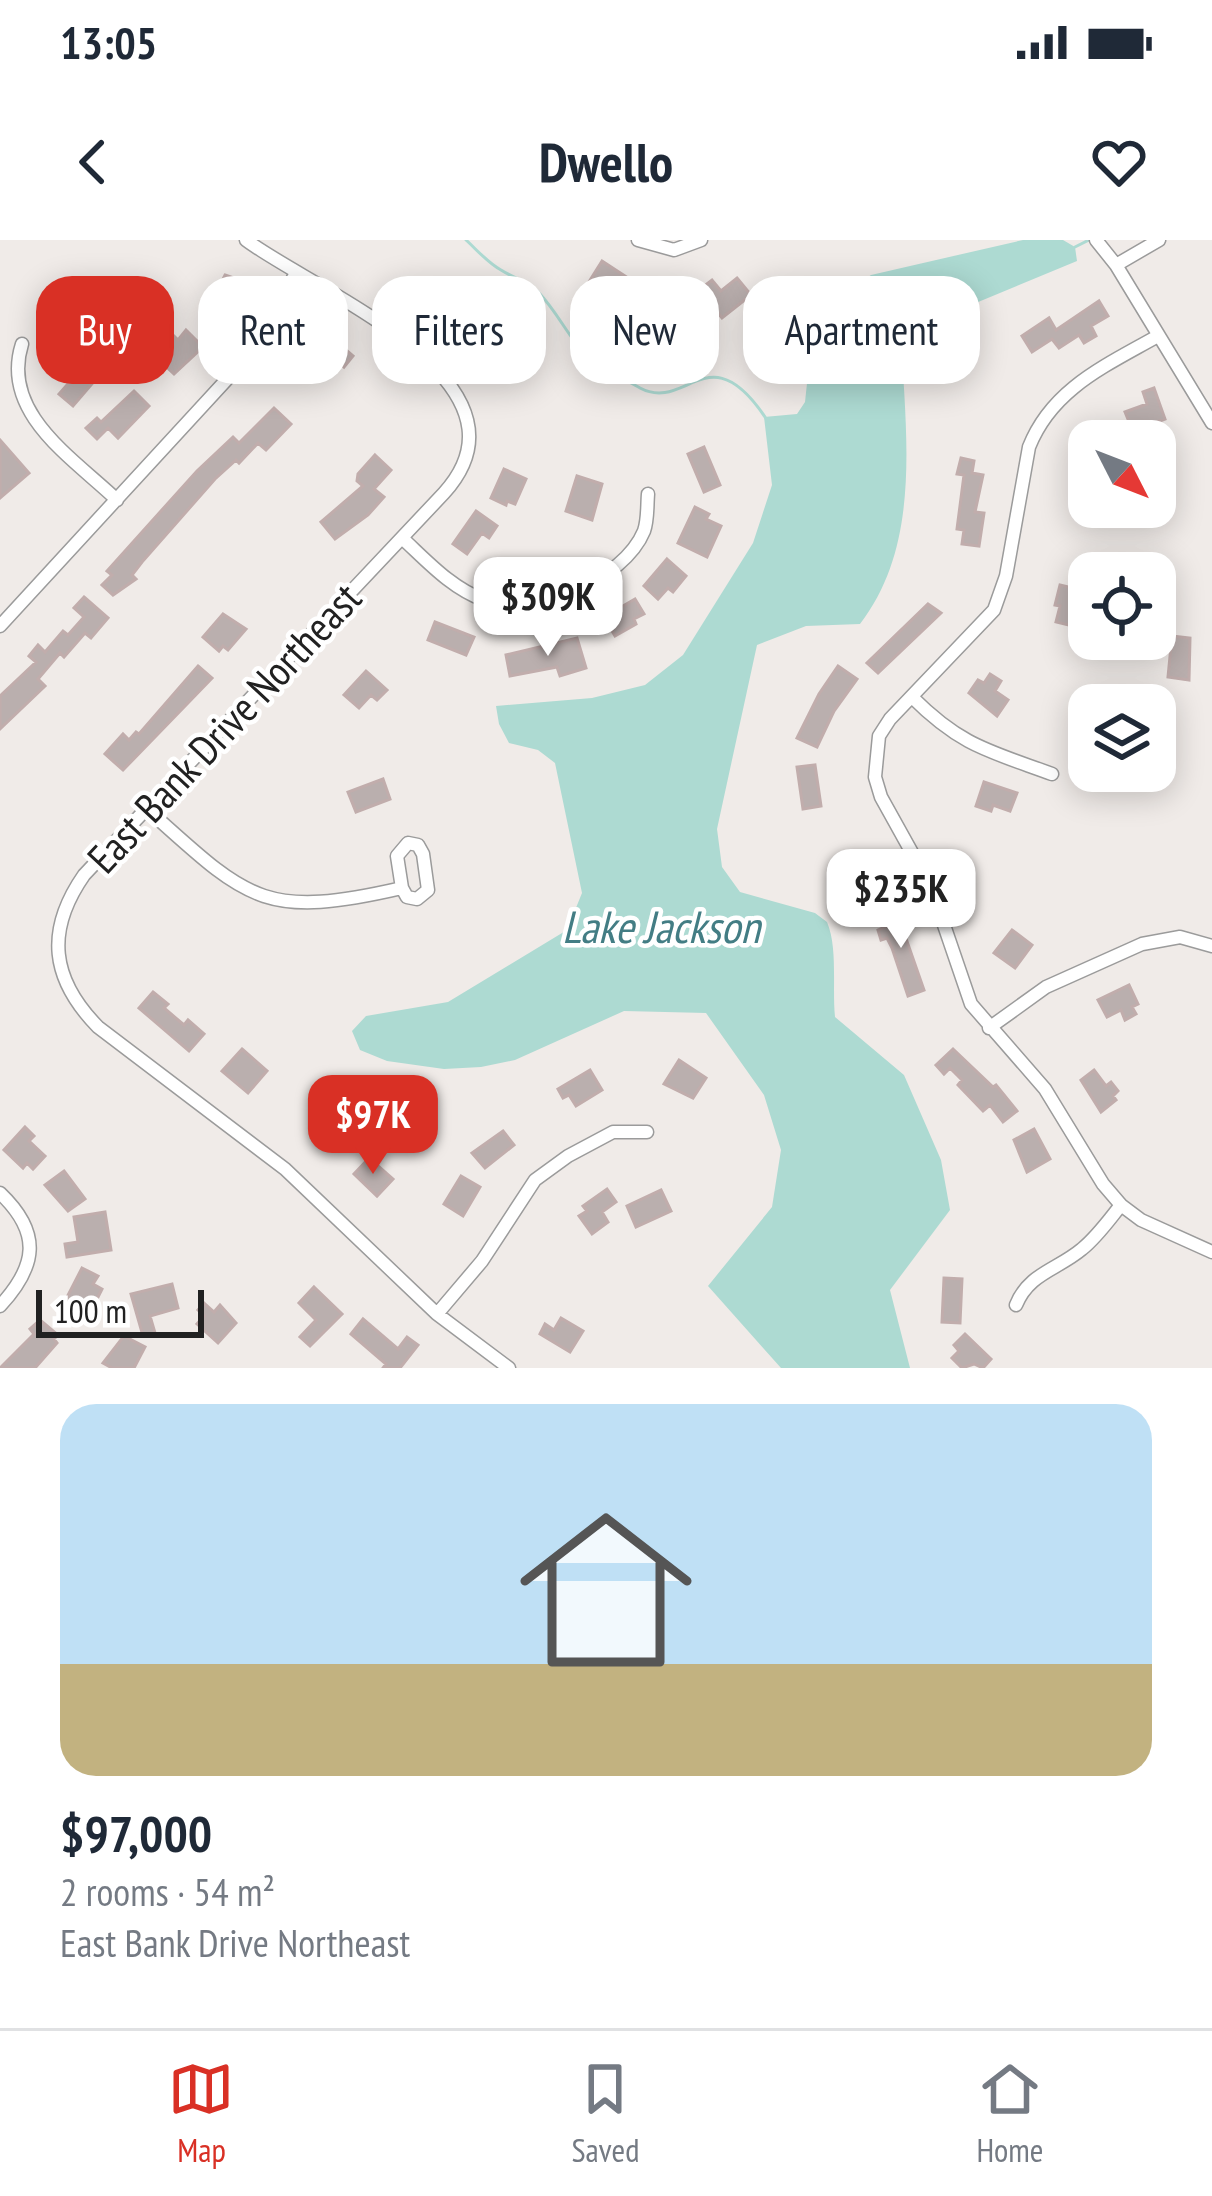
<!DOCTYPE html>
<meta charset="utf-8">
<style>
:root{--surface:#fff;--page:#f6f6f7;--text:#1f2937;--muted:#747a83;--line:#e0e1e3;--accent:#d93025}
body{margin:0;font-family:"PT Sans Narrow",sans-serif;background:var(--page);color:var(--text);height:100vh;display:flex;flex-direction:column;font-size:45px;white-space:nowrap}
*{box-sizing:border-box;margin:0}
p{font-size:39px;color:var(--muted)}
.icon{flex:none;width:66px;height:66px;fill:none;stroke:currentColor;stroke-width:2;stroke-linecap:round;stroke-linejoin:round}
.map{position:relative;height:1128px;overflow:hidden}
.details{display:flex;flex-direction:column;background:var(--surface);flex:1}
.details>*{flex:none}
.top-card{position:absolute;left:36px;top:36px;width:1140px;height:108px;display:flex;gap:24px}
.needle{width:78px;rotate:132deg}
.buttons{position:absolute;left:1068px;top:180px;display:grid;gap:24px}
.buttons a{display:grid;place-items:center;width:108px;height:108px;border-radius:24px;background:var(--surface);box-shadow:0 6px 30px #0003;font-size:60px}
.scale{position:absolute;left:36px;bottom:30px;width:168px;box-sizing:border-box;padding-left:12px;border:6px solid #212121;border-top:0;font-size:33px;line-height:42px;white-space:nowrap;color:#212121;-webkit-text-stroke:9px #fff;paint-order:stroke}
.price{position:absolute;translate:-50% -102px;padding:0 27px;border-radius:24px;background:#fff;color:#222;font-size:39px;line-height:78px;filter:drop-shadow(0 3px 6px #0008)}
.price::after{content:'';position:absolute;left:50%;top:72px;width:36px;height:27px;margin-left:-18px;background:inherit;clip-path:polygon(0 0,100% 0,50% 100%)}
.price.active{background:var(--accent);color:#fff}
ul{padding:0;list-style:none}
li{display:grid;align-content:center;gap:24px;height:636px;padding:0 60px}
li+li{border-top:3px solid var(--line)}
li span{display:grid;place-items:center;height:372px;border-radius:36px;color:#555}
li>.icon{margin-inline-start:auto}
span .icon{width:216px;height:216px;fill:#fffc;stroke-width:1}
li b{font-size:51px}
.chip{padding:0 42px;border-radius:36px;background:var(--surface);box-shadow:0 6px 30px #0003;font-size:42px;line-height:108px}
.chip.active{background:var(--accent);color:#fff}
.status{display:flex;justify-content:space-between;align-items:center;height:84px;padding:0 60px;background:var(--surface);direction:ltr}
.status svg{height:33px;fill:currentColor}
header{display:flex;justify-content:space-between;align-items:center;height:156px;padding:0 60px;background:var(--surface);font-size:54px;font-weight:800}
.menu{display:flex;justify-content:space-around;align-items:center;height:168px;border-top:3px solid var(--line);background:var(--surface);font-size:33px;color:var(--muted)}
.menu a{display:grid;justify-items:center;gap:6px}
.menu .active{color:var(--accent)}
.map>svg:first-child{display:block}
.water{fill:#addad2}
.lines{fill:none;stroke-linecap:round;stroke-linejoin:round}
.stream{stroke:#addad2;stroke-width:3}
.building{fill:#baafae;stroke:#c1adac;stroke-width:3}
.street-casing{stroke:#9b9b9b;stroke-width:15}
.street{stroke:#fff;stroke-width:12}
.labels{text-anchor:middle;stroke-width:9;stroke-linejoin:round;paint-order:stroke}
.street-label{font-size:42px;fill:#212121;stroke:#fff}
.water-label{font-size:45px;font-style:italic;fill:#437d84;stroke:#fff}
</style>
<div class="status"><b>13:05</b><svg viewBox="0 0 49 12"><path d="M0 12V9h3v3zM5 12V6h3v6zM10 12V3h3v9zM15 12V0h3v12zM26 1h20v11H26zM47 4h2v5h-2z"/></svg></div>
<header><svg class="icon" aria-label="back" viewBox="0 0 24 24"><path d="M15 5l-7 7 7 7"/></svg>Dwello<svg class="icon" aria-label="heart" viewBox="0 0 24 24"><path d="M12 20l-8-8c-3-5 5-10 8-4 3-6 11-1 8 4z"/></svg></header>
<div class="map">
<svg width="1212" height="1128" viewBox="0 0 1212 1128">
<rect width="100%" height="100%" fill="#f0ebe8"/>
<path class="water" d="M1023 0H1063L1075 7 1077 21 901 94C905 191 923 302 860 384L806 386 757 405 717 589 722 627 740 652 815 673 827 682C838 708 832 747 835 777L904 835 941 920 950 970 890 1050 910 1128H781L708 1046 772 967 781 910 764 855 706 773 624 771 515 820 481 827 444 829 387 821 360 810 352 791 366 776 448 762 567 690 582 653 555 523 538 510 509 503 499 484 496 466 592 458 645 445 683 415 753 303 772 245 764 177 797 174 805 162 811 106 835 60 871 35Z"/>
<g class="lines">
<path class="stream" d="M466 0C477 10 488 23 501 30 515 39 528 41 540 54 555 70 565 90 579 107 592 122 622 138 640 148 687 173 709 91 767 180
M1075 7 1089 0"/>
</g>
<path class="building" d="M602 21 631 40 622 55 605 44 599 53 587 45Z
M225 35 245 42 227 82 206 74Z
M737 38 751 55 722 78 699 50 712 40 721 51Z
M1099 61 1108 76 1091 86 1096 96 1084 103 1079 95 1059 108 1052 99 1032 112 1022 96 1049 78 1056 90Z
M115 63 122 84 111 88 115 99 85 110 80 97 92 93 84 72Z
M643 63 684 65 682 90 641 87Z
M480 75 496 93 494 95 518 133 504 141 481 106 479 109 463 91Z
M186 90 203 107 174 134 158 119 167 109 162 104 172 94 178 100Z
M323 90 353 116 344 127 328 113 319 122 306 110Z
M89 120 102 132 73 166 59 154Z
M1154 148 1165 179 1157 182 1159 190 1149 193 1146 186 1132 189 1125 172 1147 164 1143 152Z
M134 151 149 166 118 198 108 188 97 199 86 188 97 178 101 182Z
M274 168 291 184 266 210 258 203 239 223 236 220 215 239 142 322 132 335 136 339 113 355 102 345 112 335 107 331 197 231 233 197 239 203Z
M0 200 29 233 0 258Z
M704 207 720 245 704 252 688 214Z
M375 215 391 230 374 249 384 257 368 275 335 299 321 282 363 246 357 241 358 234Z
M961 218 974 221 972 233 983 235 975 272 984 273 979 306 962 304 964 290 957 289 964 235 957 234Z
M504 229 526 239 515 264 507 261 506 265 491 258Z
M577 236 602 244 592 280 566 271Z
M695 267 709 274 706 279 721 286 707 317 678 303Z
M476 271 497 286 489 298 482 293 467 314 453 304Z
M667 319 686 336 673 352 668 348 658 359 644 346Z
M1060 345 1081 350 1077 366 1089 369 1085 389 1056 382 1060 366 1055 365Z
M84 357 108 378 91 398 85 393 64 417 60 413 38 439 45 446 0 489V456L36 422 29 416 38 405 45 412 63 391 68 395 84 377 74 368Z
M635 359 644 374 634 379 636 384 615 396 604 377Z
M928 364 941 373 878 433 867 423Z
M223 374 246 389 228 410 223 406 219 411 203 397Z
M435 382 474 397 466 415 428 400Z
M1172 396 1190 398 1189 440 1168 437Z
M577 398 586 428 560 436 557 427 510 436 506 415Z
M198 426 212 438 123 530 105 514 123 494 129 500 136 492 139 494Z
M838 426 857 439 834 471 817 507 797 498 819 454Z
M366 431 387 450 377 460 371 455 359 468 344 455Z
M990 434 1001 441 995 451 1008 460 997 476 969 453 978 440 984 443Z
M815 525 821 566 803 569 797 527Z
M383 539 390 559 356 572 348 552Z
M984 542 1017 553 1010 571 993 565 991 571 976 566Z
M895 667 924 750 908 756 892 708 887 698 881 700 878 690 885 687 880 673Z
M1012 690 1032 705 1015 728 994 713Z
M1129 745 1138 764 1132 767 1136 774 1125 780 1121 770 1107 777 1098 760Z
M153 752 168 764 164 768 184 785 188 780 204 794 189 811 139 768Z
M242 809 267 831 248 853 222 831Z
M953 809 993 847 996 845 1017 871 1003 882 990 865 983 871 958 845 962 840 950 828 944 834 936 825Z
M679 820 706 838 693 858 664 844Z
M590 830 602 850 576 866 569 855 563 858 558 849Z
M1094 830 1106 846 1111 842 1118 851 1113 856 1116 860 1101 872 1081 840Z
M25 887 34 896 29 901 45 916 33 929 27 923 23 928 4 910Z
M1034 889 1050 919 1027 932 1014 900Z
M503 891 514 905 485 928 472 913Z
M369 918 393 939 377 956 354 934Z
M64 931 85 959 68 971 45 945Z
M461 936 480 947 463 976 444 964Z
M607 949 616 962 602 972 608 982 592 994 579 976 587 971 583 966Z
M661 950 671 971 636 987 627 966Z
M105 972 111 1010 67 1017 65 1004 78 1002 74 977Z
M82 1028 98 1036 93 1044 102 1049 89 1075 64 1063Z
M944 1038 962 1039 960 1083 942 1082Z
M172 1044 178 1068 150 1076 155 1093 143 1096 131 1054Z
M314 1047 342 1074 310 1106 300 1097 316 1080 299 1063Z
M204 1063 214 1072 220 1065 236 1083 218 1103 197 1084 204 1076 198 1070Z
M561 1078 583 1091 570 1112 540 1094 545 1084 554 1090Z
M363 1079 398 1109 407 1097 418 1105 400 1128H383L386 1124 351 1094Z
M40 1080 58 1095 54 1099 57 1103 35 1128H0L34 1094 30 1089Z
M965 1094 991 1119 983 1128 974 1124 962 1128 952 1118 959 1111 954 1105Z
M124 1096 145 1107 134 1128H112L103 1123Z"/>
<g class="lines">
<defs>
<path id="street" d="M246 0C312 50 545 141 444 253L84 635C45 691 51 739 98 787L285 929 437 1074 509 1128
M638 0 674 10 701 0
M1096 0 1116 25 1212 183
M1116 25 1159 0
M1156 97C1105 126 1052 149 1029 207L1006 336 994 370 890 479 879 496 875 537 881 557 931 647 971 764 1045 849 1103 944 1121 965 1141 980 1212 1012
M22 104C0 173 73 218 117 260
M402 298C427 321 451 348 484 360 533 379 624 340 644 291 648 280 647 266 648 254
M0 386 252 112 296 33
M912 457C961 506 989 511 1052 534
M147 569C248 660 263 680 402 648L407 657 417 659 428 650 423 614 418 605 408 603 397 616 402 648
M989 788 1046 747 1142 704 1180 697 1212 706
M0 953C42 993 37 1026 0 1066
M1016 1065C1029 1033 1057 1030 1082 1009 1097 997 1109 980 1121 965
M437 1074 482 1021 535 940 568 916 613 892H647"/>
</defs>
<use href="#street" class="street-casing"/>
<use href="#street" class="street"/>
</g>
<g class="labels">
<g class="street-label">
<text transform="translate(224 488) rotate(-47)" y="15">East Bank Drive Northeast</text>
</g>
<g class="water-label">
<text x="661" y="703">Lake Jackson</text>
</g>
</g>
</svg>
<div class="buttons">
<a><svg class="needle" viewBox="-14 -14 28 28"><path d="M0-13l5 13h-10z" fill="#e53935"/><path d="M0 13l5-13h-10z" fill="#747a83"/></svg></a>
<a><svg class="icon" aria-label="locate" viewBox="0 0 24 24"><circle cx="12" cy="12" r="6"/><path d="M12 2v4M12 18v4M2 12h4M18 12h4"/></svg></a>
<a><svg class="icon" aria-label="layers" viewBox="0 0 24 24"><path d="M12 4l9 5-9 5-9-5zM3 14l9 5 9-5"/></svg></a>
</div>
<div class="scale">100 m</div>
<b class="price" style="left:548px;top:419px">$309K</b>
<b class="price" style="left:901px;top:711px">$235K</b>
<b class="price active" style="left:373px;top:937px">$97K</b>
<div class="top-card">
<a class="chip active">Buy</a>
<a class="chip">Rent</a>
<a class="chip">Filters</a>
<a class="chip">New</a>
<a class="chip">Apartment</a>
</div>
</div>
<section class="details">
<ul>
<li><span style="background:linear-gradient(#bfe0f5 70%,#c2b280 0)"><svg class="icon" aria-label="home" viewBox="0 0 24 24"><path d="M3 11l9-7 9 7M6 9v11h12V9"/></svg></span><div><b>$97,000</b><p>2 rooms · 54 m²</p><p>East Bank Drive Northeast</p></div></li>
</ul>
</section>
<nav class="menu">
<a class="active"><svg class="icon" aria-label="map" viewBox="0 0 24 24"><path d="M3 6l6-2 6 2 6-2v14l-6 2-6-2-6 2zM9 4v14M15 6v14"/></svg>Map</a>
<a><svg class="icon" aria-label="saved" viewBox="0 0 24 24"><path d="M7 4h10v16l-5-4-5 4z"/></svg>Saved</a>
<a><svg class="icon" aria-label="home" viewBox="0 0 24 24"><path d="M3 11l9-7 9 7M6 9v11h12V9"/></svg>Home</a>
</nav>
